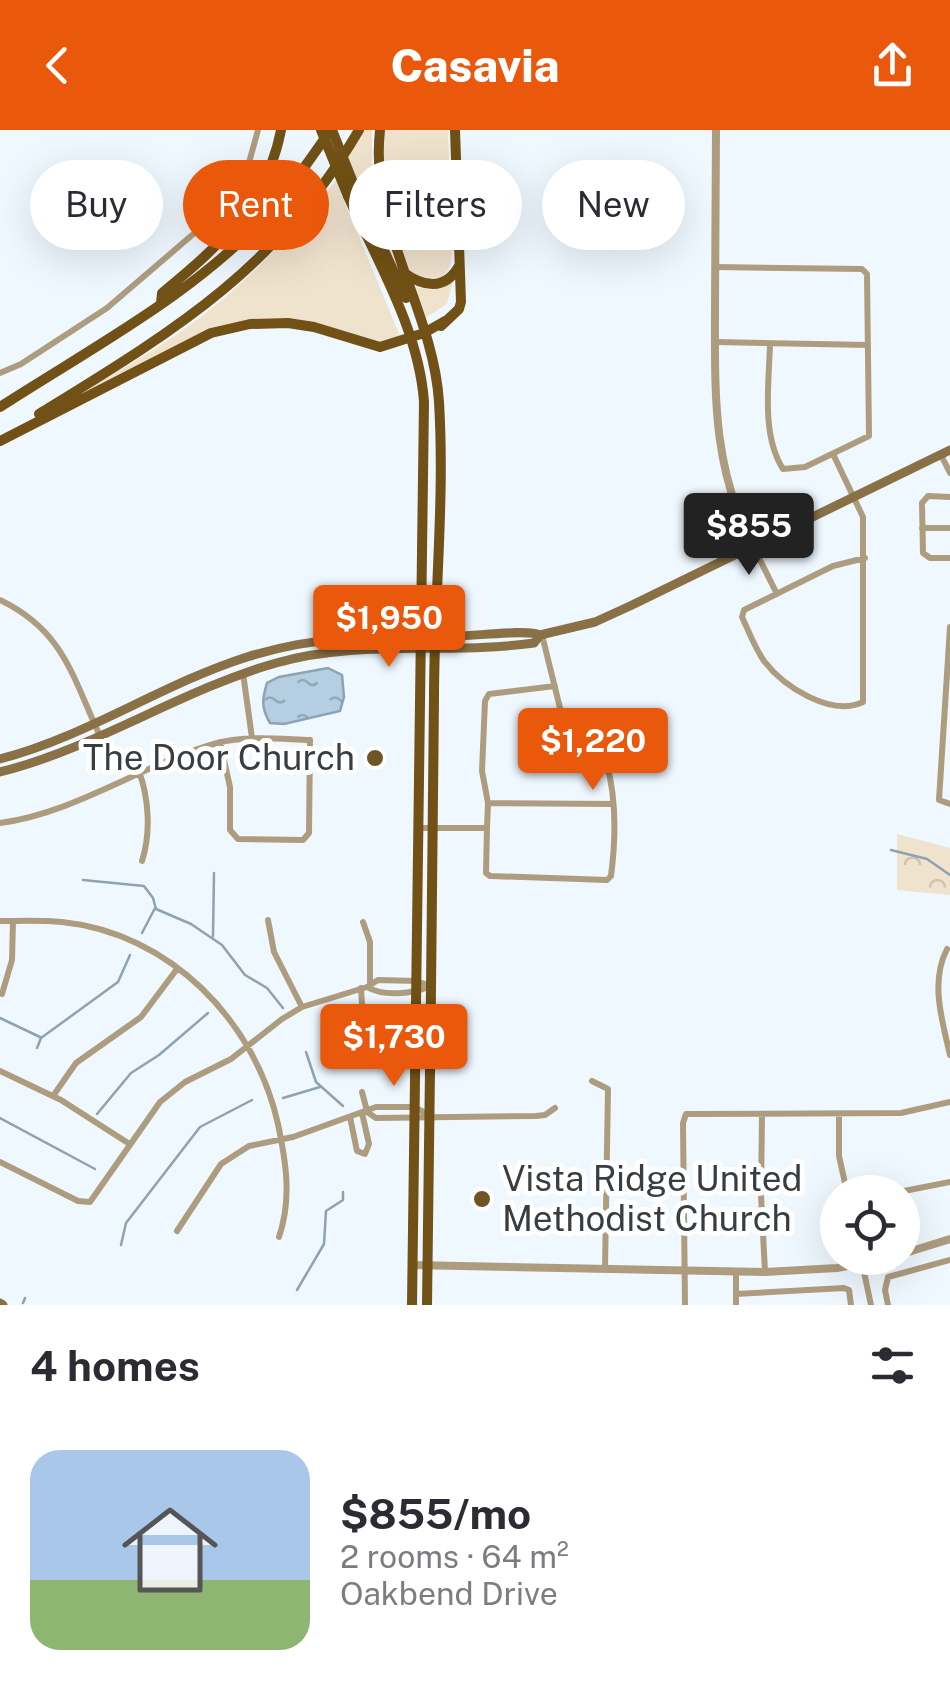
<!DOCTYPE html>
<meta charset="utf-8">
<style>
:root{--surface:#fff;--page:#f2f2f3;--text:#2b2b33;--muted:#7c7c81;--line:#e1e1e2;--accent:#ea580c}
body{margin:0;font-family:"Public Sans",sans-serif;background:var(--page);color:var(--text);height:100vh;display:flex;flex-direction:column;font-size:38px;white-space:nowrap}
*{box-sizing:border-box;margin:0}
p{font-size:32px;color:var(--muted)}
.icon{flex:none;width:55px;height:55px;fill:none;stroke:currentColor;stroke-width:2;stroke-linecap:round;stroke-linejoin:round}
.map{position:relative;height:1175px;overflow:hidden}
.details{display:flex;flex-direction:column;background:var(--surface);flex:1}
.details>*{flex:none}
.guide{position:absolute;left:30px;top:30px;width:890px;height:90px;display:flex;gap:20px}
.tools{position:absolute;left:820px;top:1045px;display:grid;gap:20px}
.tools a{display:grid;place-items:center;width:100px;height:100px;border-radius:50%;background:var(--surface);box-shadow:0 10px 40px #0002;font-size:50px}
.price{position:absolute;translate:-50% -85px;padding:0 22px;border-radius:10px;background:var(--accent);color:#fff;font-size:32px;line-height:65px;filter:drop-shadow(0 2px 5px #0008)}
.price::after{content:'';position:absolute;left:50%;top:60px;width:30px;height:22px;margin-left:-15px;background:inherit;clip-path:polygon(0 0,100% 0,50% 100%)}
.price.on{background:#222;color:#fff}
ul{padding:0;list-style:none}
li{display:flex;align-items:center;gap:30px;height:250px;padding:0 30px}
li+li{border-top:2px solid var(--line)}
li span{display:grid;place-items:center;flex:none;width:280px;height:200px;border-radius:30px;color:#555}
li>.icon{margin-inline-start:auto}
span .icon{width:120px;height:120px;fill:#fffc;stroke-width:1}
li b{font-size:42px}
h2{display:flex;justify-content:space-between;align-items:center;height:120px;padding:0 30px;font-size:42px}
.pill{padding:0 35px;border-radius:45px;background:var(--surface);box-shadow:0 10px 40px #0002;font-size:35px;line-height:90px}
.pill.on{background:var(--accent);color:#fff}
header{display:flex;justify-content:space-between;align-items:center;height:130px;padding:0 30px;background:var(--accent);color:#fff;font-size:45px;font-weight:800}
.map>svg:first-child{display:block}
.grass{fill:#f0e3ce}
.park{fill:url(#park-crowns)}
.water{fill:url(#water-ripples);stroke:#8ea2b2;stroke-width:2.5}
.lines{fill:none;stroke-linecap:round;stroke-linejoin:round}
.stream{stroke:#8ea2b2;stroke-width:2.5}
.minor{stroke:#ae9c7f;stroke-width:6}
.tertiary{stroke:#ae9c7f;stroke-width:8}
.secondary{stroke:#8a7045;stroke-width:9}
.primary{stroke:#715115;stroke-width:10}
.primary-bridge{stroke:#715115;stroke-width:10}
.poi-dot{fill:#6f5426;stroke:#fff;stroke-width:4}
.labels{text-anchor:middle;stroke-width:10;stroke-linejoin:round;paint-order:stroke}
.poi-label{font-size:35px;fill:#373d41;stroke:#fff;text-anchor:end}
</style>
<header><svg class="icon" aria-label="back" viewBox="0 0 24 24"><path d="M15 5l-7 7 7 7"/></svg>Casavia<svg class="icon" aria-label="share" viewBox="0 0 24 24"><path d="M12 15V3M7 8l5-5 5 5M5 13v7h14v-7"/></svg></header>
<div class="map">
<svg width="950" height="1175" viewBox="0 0 950 1175">
<defs>
<pattern id="park-crowns" width="20" height="18" patternUnits="userSpaceOnUse" patternTransform="scale(2.5)"><rect width="20" height="18" fill="#f0e3ce"/><path d="M2 6a3 3 0 1 1 6 0M12 15a3 3 0 1 1 6 0" fill="none" stroke="#cec4b2"/></pattern>
<pattern id="water-ripples" width="26" height="14" patternUnits="userSpaceOnUse" patternTransform="scale(2.5)"><rect width="26" height="14" fill="#b4cee2"/><path d="M2 4q2-2 4 0t4 0M15 11q2-2 4 0t4 0" fill="none" stroke="#93a8b9"/></pattern>
</defs>
<rect width="100%" height="100%" fill="#eff8ff"/>
<path class="grass" d="M362 0H372V52L397 141 347 30Z
M382 0H448L452 124C451 140 446 146 431 152L409 142C394 96 376 49 382 0Z
M336 51 400 206 382 212 324 197 232 196 82 267 80 264C127 236 175 209 217 174 261 138 299 94 336 51Z
M453 151 447 174 425 188 415 157 432 160Z"/>
<path class="park" d="M897 704 950 718V765L897 760Z"/>
<path class="water" d="M328 538 342 545 344 567 340 581 284 594 270 593C261 578 262 569 267 553L279 547Z"/>
<g class="lines">
<path class="stream" d="M891 720 927 729 950 745
M83 750 144 756 153 768 156 779 191 794 222 815 245 845 267 858 283 878
M142 803 155 778
M213 806 214 743
M0 888 40 907
M37 918 41 908 118 852 130 825
M306 922 316 952 343 976
M283 968 320 957
M97 984 131 943 159 925 208 883
M0 988 95 1039
M121 1115 126 1093 200 997 252 970
M297 1160 324 1114 326 1081 343 1070V1062
M23 1173 25 1168"/>
<path class="minor" d="M715 137 862 139 867 144 869 306 805 337 783 339C761 305 769 253 770 214
M715 212 868 215
M0 243 21 234 107 178 212 88 245 47 258 0
M941 325 950 343
M834 326 863 387V572C831 587 784 557 764 531 755 518 749 502 742 487L744 480 833 436 865 428
M950 367 928 366 922 373 923 423 930 428H950
M922 398H950
M753 416 777 464
M0 470C64 501 72 546 100 606
M950 497 939 670 950 674
M243 543 252 608
M139 641C149 669 151 703 142 731
M488 673 613 674
M0 693C76 683 143 634 217 613 247 605 280 609 310 610L309 703 303 710 238 709 230 700V657L220 612
M420 698H487L488 673 482 641 485 571 489 564 555 556
M487 698 486 743 490 746 607 750 611 746C617 700 617 643 593 601L560 599V578L542 505
M268 790 274 822 302 877
M0 791C20 791 41 790 62 792 170 803 255 891 278 994 286 1032 292 1069 279 1107
M363 792 370 812V852
M947 819C930 852 942 890 950 925
M367 857C384 867 412 864 431 856
M361 858 362 874
M2 864 12 830 13 791
M0 941 61 970 128 1013
M592 951 608 959 605 1139
M362 962 367 981
M53 966 76 933 141 887 177 839
M367 982 376 988 536 986 545 985 555 978
M762 984 761 1065 765 1142
M839 985V1026L847 1062
M350 987 357 1021 365 1024 369 1014 362 983
M0 1032 78 1071 90 1072 160 972 185 952 231 929 282 889 302 877 367 857 378 850 416 851 431 856
M899 1062 950 1052
M177 1101 221 1034 249 1016 293 1007 376 977H414L429 985
M861 1128 871 1175
M736 1164 844 1158 849 1160 851 1175
M685 1175 683 993 686 984 901 983 950 972
M736 1175V1141
M888 1175 885 1160 888 1147 950 1130"/>
<path class="tertiary" d="M716 0C716 59 715 118 715 177 715 264 712 337 753 416
M902 1124 950 1109
M412 1135 765 1142 837 1138 890 1128"/>
<path class="secondary" d="M0 629C86 607 162 554 247 527 316 505 385 505 458 506 475 506 529 499 540 505
M0 642C96 618 181 560 276 533 359 509 449 525 534 513L540 505 595 492 630 476 950 320
M0 1173 3 1175"/>
<path class="primary" d="M380 0C369 100 433 178 439 272 445 371 434 469 434 568 433 770 429 973 427 1175
M356 60 406 168
M348 66C377 131 419 200 424 272L412 1175
M403 142C423 157 445 161 459 136
M161 173 162 163C217 118 267 74 281 0
M441 196 459 179 461 172 455 0
M0 277C91 218 200 161 272 79 292 56 309 31 327 5
M39 284C172 202 278 139 359 0
M0 311 211 203 250 194 288 193 314 197 380 217 424 203 445 191"/>
<path class="primary-bridge" d="M321 0 348 66
M332 0 356 60"/>
</g>
<g class="poi-dot">
<circle cx="375" cy="628" r="10"/>
<circle cx="482" cy="1069" r="10"/>
</g>
<g class="labels">
<g class="poi-label">
<text x="355" y="640">The Door Church</text>
<text x="502" y="1061" text-anchor="start">Vista Ridge United<tspan x="502" dy="40">Methodist Church</tspan></text>
</g>
</g>
</svg>
<div class="tools">
<a><svg class="icon" aria-label="locate" viewBox="0 0 24 24"><circle cx="12" cy="12" r="6"/><path d="M12 2v4M12 18v4M2 12h4M18 12h4"/></svg></a>
</div>
<b class="price on" style="left:749px;top:448px">$855</b>
<b class="price" style="left:389px;top:540px">$1,950</b>
<b class="price" style="left:593px;top:663px">$1,220</b>
<b class="price" style="left:394px;top:959px">$1,730</b>
<div class="guide">
<a class="pill">Buy</a>
<a class="pill on">Rent</a>
<a class="pill">Filters</a>
<a class="pill">New</a>
</div>
</div>
<section class="details">
<h2>4 homes<svg class="icon" aria-label="filters" viewBox="0 0 24 24"><path d="M4 7h16M4 17h16"/><circle cx="9" cy="7" r="2"/><circle cx="15" cy="17" r="2"/></svg></h2>
<ul>
<li><span style="background:linear-gradient(#a9c7e8 65%,#8fb573 0)"><svg class="icon" aria-label="home" viewBox="0 0 24 24"><path d="M3 11l9-7 9 7M6 9v11h12V9"/></svg></span><div><b>$855/mo</b><p>2 rooms · 64 m²</p><p>Oakbend Drive</p></div></li>
</ul>
</section>
